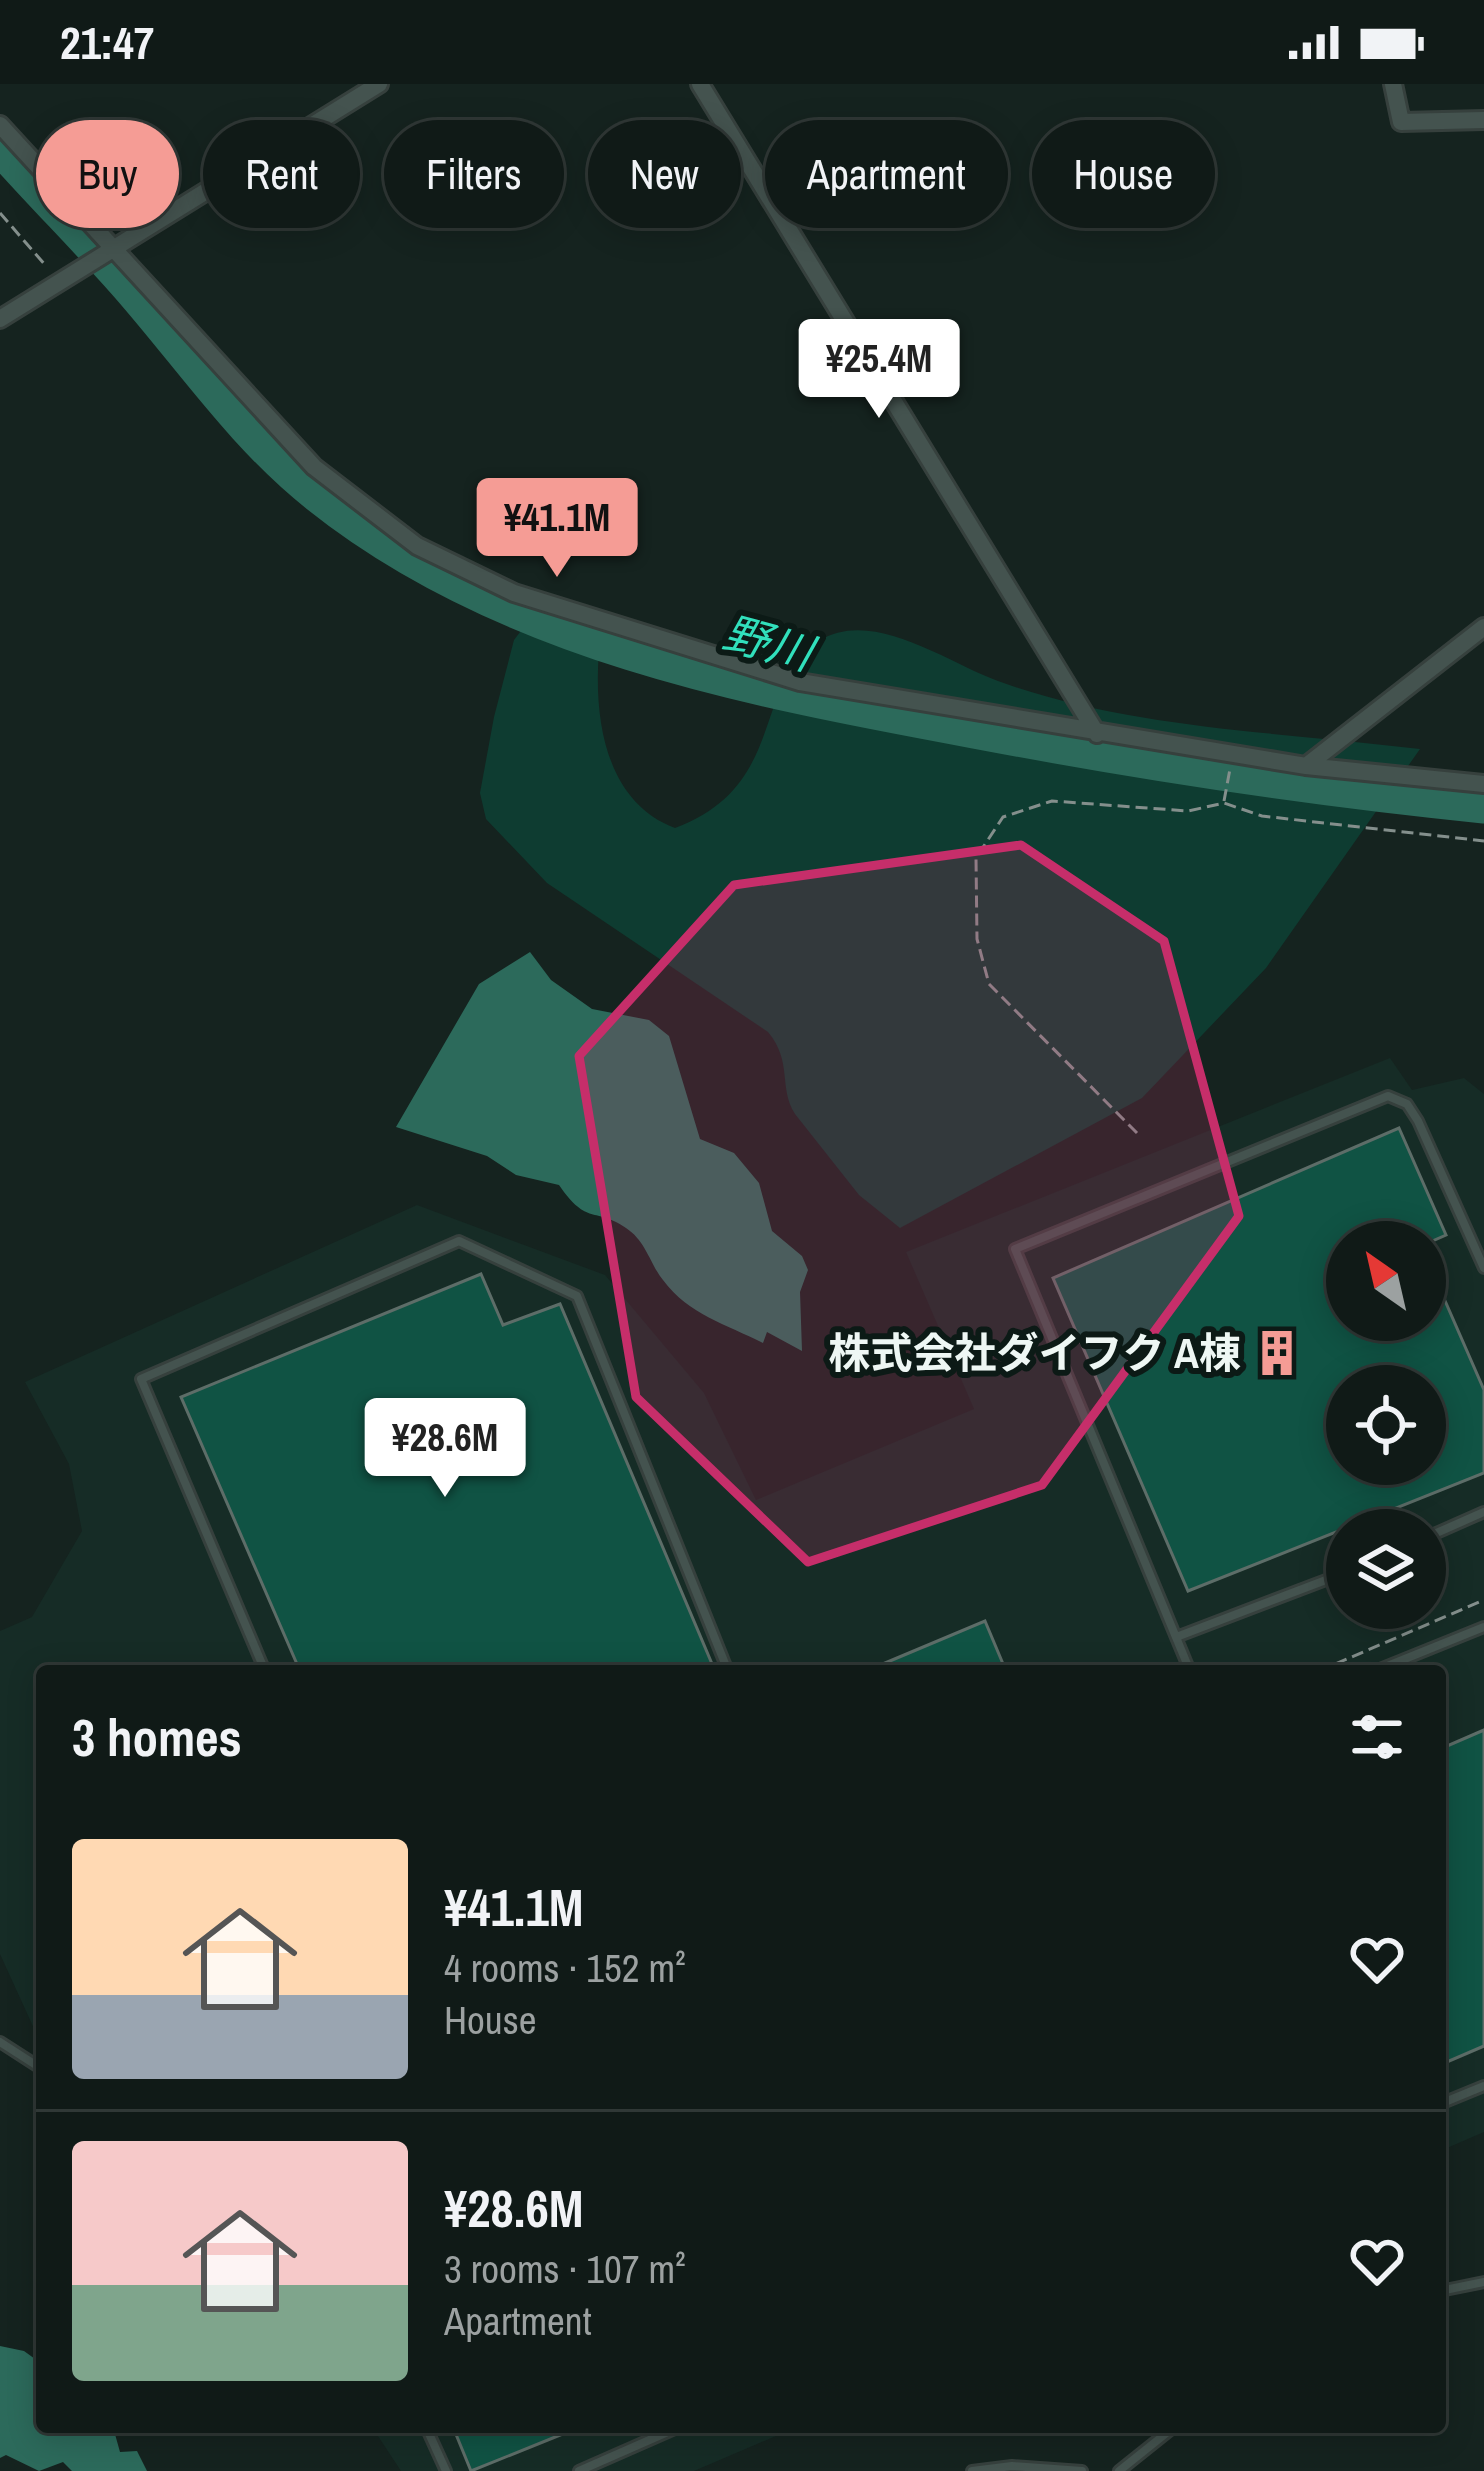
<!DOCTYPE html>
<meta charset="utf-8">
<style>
:root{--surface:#101a17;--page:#192320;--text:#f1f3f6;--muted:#9ca1a1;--line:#303836;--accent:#f59c95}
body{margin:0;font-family:"Archivo Narrow","Noto Sans JP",sans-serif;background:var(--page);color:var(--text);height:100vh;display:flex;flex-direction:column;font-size:45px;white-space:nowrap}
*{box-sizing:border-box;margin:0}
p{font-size:39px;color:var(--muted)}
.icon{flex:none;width:66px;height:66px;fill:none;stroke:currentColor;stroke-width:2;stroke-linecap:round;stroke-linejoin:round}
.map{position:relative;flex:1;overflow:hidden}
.details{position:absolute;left:36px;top:1581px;width:1410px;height:768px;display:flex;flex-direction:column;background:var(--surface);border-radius:12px;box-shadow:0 6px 30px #0003,0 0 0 3px var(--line)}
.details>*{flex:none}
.banner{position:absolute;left:36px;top:36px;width:1413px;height:108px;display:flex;gap:24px}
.needle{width:78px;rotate:326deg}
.tools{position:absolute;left:1326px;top:1137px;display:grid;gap:24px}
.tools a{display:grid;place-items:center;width:120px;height:120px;border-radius:50%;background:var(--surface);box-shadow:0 6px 30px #0003,0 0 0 3px var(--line);font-size:60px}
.price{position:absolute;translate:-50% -102px;padding:0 27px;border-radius:12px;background:#fff;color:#222;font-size:39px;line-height:78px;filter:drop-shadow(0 3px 6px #0008)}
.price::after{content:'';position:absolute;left:50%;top:72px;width:36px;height:27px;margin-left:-18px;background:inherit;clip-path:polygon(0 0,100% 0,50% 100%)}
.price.on{background:var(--accent);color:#111}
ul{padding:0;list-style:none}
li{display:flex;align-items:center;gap:36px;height:300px;padding:0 36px}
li+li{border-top:3px solid var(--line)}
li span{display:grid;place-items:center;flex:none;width:336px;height:240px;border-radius:12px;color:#555}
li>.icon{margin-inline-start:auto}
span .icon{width:144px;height:144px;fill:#fffc;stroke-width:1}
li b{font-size:51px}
h2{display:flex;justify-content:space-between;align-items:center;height:144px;padding:0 36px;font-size:51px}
.pill{padding:0 42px;border-radius:54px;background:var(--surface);box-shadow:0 6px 30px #0003,0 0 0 3px var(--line);font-size:42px;line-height:108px}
.pill.on{background:var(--accent);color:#111}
.status{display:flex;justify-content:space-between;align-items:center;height:84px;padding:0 60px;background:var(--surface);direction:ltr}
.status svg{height:33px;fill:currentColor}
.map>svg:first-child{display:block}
.built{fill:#162c26;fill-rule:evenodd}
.green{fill:#0e3c31}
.water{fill:#2c6a5b}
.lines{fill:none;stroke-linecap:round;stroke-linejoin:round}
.river{stroke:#2c6a5b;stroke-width:33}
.building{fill:#105344;stroke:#5d6d68;stroke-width:3;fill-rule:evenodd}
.service-casing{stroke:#36403d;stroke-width:14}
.minor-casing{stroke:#36403d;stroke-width:22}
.path{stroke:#848f8c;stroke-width:3;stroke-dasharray:12 6;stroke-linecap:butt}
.service{stroke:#44534f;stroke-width:8}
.minor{stroke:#44534f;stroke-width:16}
.marked{fill:#c62e6a;fill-opacity:0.2;stroke:#c62e6a;stroke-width:9;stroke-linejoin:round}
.labels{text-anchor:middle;stroke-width:12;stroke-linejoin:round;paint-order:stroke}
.poi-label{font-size:42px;font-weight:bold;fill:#eef7f4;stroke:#0c1a16;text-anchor:end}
.water-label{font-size:45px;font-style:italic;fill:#31e0bc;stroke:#0c1a16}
</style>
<div class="status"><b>21:47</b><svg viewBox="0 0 49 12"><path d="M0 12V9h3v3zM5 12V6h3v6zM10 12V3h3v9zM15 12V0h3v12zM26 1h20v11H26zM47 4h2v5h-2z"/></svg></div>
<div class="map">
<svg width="1484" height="2387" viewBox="0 0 1484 2387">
<rect width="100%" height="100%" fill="#15231f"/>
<path class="built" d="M1390 974 1412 1006 1464 994 1484 1010V2048L1440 2067V1587H42V1962L0 1870V1547L32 1533 82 1447 69 1380 25 1298 417 1121 605 1191 704 1309 756 1416 974 1325 906 1168ZM1347 1158H1425V1236H1347ZM1347 1302H1425V1380H1347ZM1347 1446H1425V1524H1347Z
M364 2343H797L694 2387H401L374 2346Z"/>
<path class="green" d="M565 515 584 521 601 547C592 617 598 715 675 744 788 702 751 601 819 557 872 523 948 579 998 597 1130 645 1281 648 1420 665L1266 884 1142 1014 900 1144 859 1111 795 1030C778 1003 793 978 768 948L547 799 486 735 480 709 494 633 514 556 542 519Z"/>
<path class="water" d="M530 868 551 896 592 925 649 936 669 952 700 1055 734 1069 759 1099 772 1147 802 1172 808 1186 800 1208 802 1267 767 1248 763 1259C726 1240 689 1231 663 1196 650 1180 646 1157 626 1144 594 1122 588 1143 559 1101L516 1091 487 1072 396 1043 479 900Z
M0 2262 24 2267 42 2280V2343H113L120 2368 137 2367 147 2387H72L63 2378 39 2387 6 2371 0 2374Z"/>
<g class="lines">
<path class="river" d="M0 65C40 110 83 153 123 198 187 270 241 352 317 412 502 560 747 606 974 648 1143 680 1312 706 1484 723"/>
</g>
<path class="building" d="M1399 1044 1446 1151 1430 1158H1347V1236H1425V1171L1484 1306V1389L1188 1507 1053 1194ZM1347 1302H1425V1380H1347Z
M481 1190 503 1241 560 1220 715 1587H300L181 1313Z
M985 1537 1006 1587H866Z
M1484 1646V1962L1440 1981V1665Z
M453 2343H580L471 2387Z"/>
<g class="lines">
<defs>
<path id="service" d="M1425 1454 1484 1428
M1179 1552 1347 1488
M265 1587 141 1295 459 1157 577 1212 728 1587
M1190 1587 1015 1165 1388 1012 1407 1020 1418 1037 1484 1184
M1375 1587 1484 1543
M0 1958 42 1985
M1440 2020 1484 2002
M1440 2207 1484 2198
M426 2343 446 2387
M579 2387 679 2343
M972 2387 1012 2382 1082 2387
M1119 2387 1174 2343"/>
<path id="minor" d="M700 0 1097 650
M1393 0 1401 38 1484 36
M0 41 314 383 417 462 514 509 800 598 1306 682 1484 700
M0 235 379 0
M1306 682 1484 543"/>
</defs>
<use href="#service" class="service-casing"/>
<use href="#minor" class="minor-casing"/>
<path class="path" d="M0 129 46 182
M1224 717 1230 685
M1137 1049 989 900 977 855 976 774 1003 733 1052 717 1188 727 1224 719 1262 732 1484 757
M1319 1587 1484 1516"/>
<use href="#service" class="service"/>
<use href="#minor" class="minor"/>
</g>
<path class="marked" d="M1021 761 1164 857 1239 1132 1042 1401 808 1478 636 1313 579 972 734 801Z"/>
<defs>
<symbol id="building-bare" viewBox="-9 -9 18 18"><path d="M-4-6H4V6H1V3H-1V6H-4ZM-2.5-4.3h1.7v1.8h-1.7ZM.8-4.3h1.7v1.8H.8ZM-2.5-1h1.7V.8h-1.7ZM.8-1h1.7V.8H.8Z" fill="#f59c95" stroke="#0c1a16" stroke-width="2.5" paint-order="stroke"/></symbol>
</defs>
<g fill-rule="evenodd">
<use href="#building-bare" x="1244" y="1236" width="66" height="66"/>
</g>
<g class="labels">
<g class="poi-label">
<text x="1241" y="1284">株式会社ダイフク A棟</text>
</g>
<g class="water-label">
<text transform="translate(768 559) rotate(15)" y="16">野川</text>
</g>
</g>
</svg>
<div class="tools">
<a><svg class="needle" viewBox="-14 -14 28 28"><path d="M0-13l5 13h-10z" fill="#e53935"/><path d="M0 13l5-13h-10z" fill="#9ca1a1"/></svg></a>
<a><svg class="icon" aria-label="locate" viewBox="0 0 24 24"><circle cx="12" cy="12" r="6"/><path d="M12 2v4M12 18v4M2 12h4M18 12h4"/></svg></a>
<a><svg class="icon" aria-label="layers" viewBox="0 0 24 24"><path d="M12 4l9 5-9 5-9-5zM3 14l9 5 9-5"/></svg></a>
</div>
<b class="price" style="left:879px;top:337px">¥25.4M</b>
<b class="price on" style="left:557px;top:496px">¥41.1M</b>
<b class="price" style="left:445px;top:1416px">¥28.6M</b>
<div class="banner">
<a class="pill on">Buy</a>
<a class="pill">Rent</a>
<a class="pill">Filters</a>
<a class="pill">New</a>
<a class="pill">Apartment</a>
<a class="pill">House</a>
</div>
<section class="details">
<h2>3 homes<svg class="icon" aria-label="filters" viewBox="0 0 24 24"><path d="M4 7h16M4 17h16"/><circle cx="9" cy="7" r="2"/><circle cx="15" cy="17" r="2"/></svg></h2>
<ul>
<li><span style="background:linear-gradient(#ffd9b3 65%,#9aa5b1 0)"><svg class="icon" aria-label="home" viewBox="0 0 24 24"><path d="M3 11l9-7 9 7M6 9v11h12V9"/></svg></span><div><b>¥41.1M</b><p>4 rooms · 152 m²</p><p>House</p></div><svg class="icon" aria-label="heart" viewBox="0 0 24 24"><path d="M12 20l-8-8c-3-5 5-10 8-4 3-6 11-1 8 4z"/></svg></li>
<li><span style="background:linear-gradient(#f6c9c9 60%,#7fa58c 0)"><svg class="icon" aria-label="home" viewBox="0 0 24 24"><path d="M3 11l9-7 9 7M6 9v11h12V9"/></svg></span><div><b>¥28.6M</b><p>3 rooms · 107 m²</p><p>Apartment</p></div><svg class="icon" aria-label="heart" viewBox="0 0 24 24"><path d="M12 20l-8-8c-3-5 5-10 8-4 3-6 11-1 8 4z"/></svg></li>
</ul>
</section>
</div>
